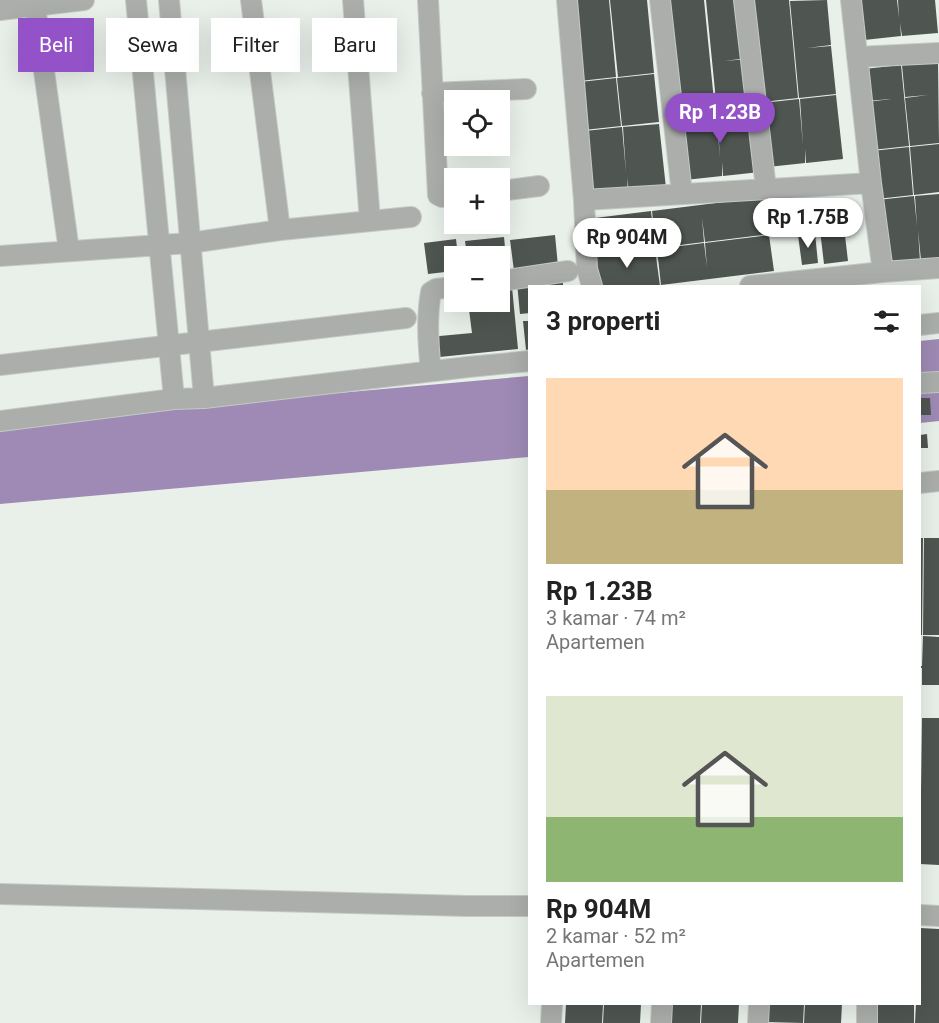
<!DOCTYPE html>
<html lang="id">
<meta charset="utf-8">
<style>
:root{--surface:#fff;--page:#f6f6f6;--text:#222;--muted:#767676;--accent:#9352c8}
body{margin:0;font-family:Roboto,sans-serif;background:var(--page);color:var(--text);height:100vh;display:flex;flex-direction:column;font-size:22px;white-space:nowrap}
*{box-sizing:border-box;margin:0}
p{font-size:20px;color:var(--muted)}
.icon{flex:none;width:33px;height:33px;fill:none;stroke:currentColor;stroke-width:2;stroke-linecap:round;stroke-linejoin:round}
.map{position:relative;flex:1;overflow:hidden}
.drawer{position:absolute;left:528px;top:285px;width:393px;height:720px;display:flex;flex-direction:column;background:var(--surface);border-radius:0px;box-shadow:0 6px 24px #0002}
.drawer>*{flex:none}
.banner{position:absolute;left:18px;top:18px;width:420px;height:54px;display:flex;gap:12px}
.fabs{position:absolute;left:444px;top:90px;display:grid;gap:12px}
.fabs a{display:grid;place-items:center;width:66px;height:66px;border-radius:0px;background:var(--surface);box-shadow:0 6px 24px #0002;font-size:30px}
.price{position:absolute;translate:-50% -51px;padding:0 14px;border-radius:21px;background:#fff;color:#222;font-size:20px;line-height:39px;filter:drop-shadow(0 2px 3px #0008)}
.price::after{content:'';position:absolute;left:50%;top:36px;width:18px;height:14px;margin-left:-9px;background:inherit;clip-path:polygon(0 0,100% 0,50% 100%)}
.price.on{background:var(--accent);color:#fff}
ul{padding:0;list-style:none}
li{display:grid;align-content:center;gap:12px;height:318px;padding:0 18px}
li span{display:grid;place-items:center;height:186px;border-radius:0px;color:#555}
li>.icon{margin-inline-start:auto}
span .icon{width:108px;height:108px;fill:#fffc;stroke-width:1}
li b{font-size:26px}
h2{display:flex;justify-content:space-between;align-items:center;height:72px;padding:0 18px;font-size:26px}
.tag{padding:0 21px;border-radius:0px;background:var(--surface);box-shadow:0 6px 24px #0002;font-size:21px;line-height:54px}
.tag.on{background:var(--accent);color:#fff}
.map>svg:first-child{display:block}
.water{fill:#9e8ab4}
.building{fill:#4f5550}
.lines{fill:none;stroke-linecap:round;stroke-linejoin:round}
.street-casing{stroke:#c3cac4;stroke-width:22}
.street{stroke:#abaeab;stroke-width:20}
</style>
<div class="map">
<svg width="939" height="1023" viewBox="0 0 939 1023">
<rect width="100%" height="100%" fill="#e9f0ea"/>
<path class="water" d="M939 339V421L920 423V341Z
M529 376V457L0 504V423Z"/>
<path class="building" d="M572 0H609L616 77 580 81Z
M610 0H647L654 73 618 77Z
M667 0H704L715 111 679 115Z
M706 0H742L748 58 724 61 748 59 753 107 717 111Z
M751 0H789L798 98 762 102Z
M827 0 831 45 807 48 831 46 836 94 799 98 790 1Z
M860 0H897L899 18 898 0H935L938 33 902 36 900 23 901 36 864 40Z
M938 61 939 143 910 146 905 98 928 95 905 97 902 65Z
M901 65 909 146 872 150 867 102 891 99 867 101 864 69Z
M654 74 659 122 622 126 617 78Z
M616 78 621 126 584 130 580 82Z
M836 95 843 159 806 163 805 149V163L768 167 762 103 799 99 803 145 800 99Z
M754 108 760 172 723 176 722 162V176L685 180 679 116 716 112 720 158 717 112Z
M659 124 666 188 629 191 627 178 628 192 591 195 585 131 622 127 626 173 623 127Z
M939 144V192L914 195 910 147Z
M909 147 913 195 877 199 872 151Z
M939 194V259L921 260 918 230 920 261 883 264 877 200 914 196 917 226 915 196Z
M764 197 769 234 705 242 702 218 704 242 656 248 652 211Z
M804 199 807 224 773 229 770 203Z
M651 211 655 248 592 256 587 219Z
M844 227 848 261 824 264 820 230Z
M815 233 818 263 802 265 798 235Z
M555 235 558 266 514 271 510 240Z
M769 235 774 271 661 285 657 249 704 243 707 267 705 243Z
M504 237 507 268 500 269V256H467L465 241Z
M456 239 458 256H454V271L428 274 424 243Z
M655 249 660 286H596L592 257Z
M563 279V286H530V313L520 314 517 283Z
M512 287 518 349 430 358 429 337 472 333 468 302H500V288Z
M523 321H530V349L526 350Z
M920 398H930L931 415H921Z
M927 434 928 448H920V435Z
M920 538H923L922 635H920Z
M924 538H939V635H923Z
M923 636 939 637V685H922V668H920V666H922Z
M922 718H939V865L920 864Z
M920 928 939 929V1023H915L916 1004H920Z
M566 1004H603L602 1023H565Z
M604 1004H641L640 1023H603Z
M664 1004H701L700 1023H663Z
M702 1004H739L738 1023H701Z
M767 1004H804L803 1023 766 1022Z
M805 1004H842L841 1023H804Z
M878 1004H914V1023H877Z"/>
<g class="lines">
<defs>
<path id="street" d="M136 0 174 399
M169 0 204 398
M251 0 280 230
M353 0 370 221
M428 0 438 195 442 197 454 195
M567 0 584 200 587 269 592 286
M660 0 682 194
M744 0 766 189
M851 0 871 183 883 272
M35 6 69 251
M0 10 84 0
M857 57 939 53
M432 93 526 89
M500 191 539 186
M584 200 871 183
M0 256 190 243 280 230 411 217
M500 281 568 271
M750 286 883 272 939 268
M920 325 939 323
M0 365 406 318
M431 371C428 345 426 318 431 292L436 289 454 287
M920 383 939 382
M0 421 174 399 204 398 468 367 530 361
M920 483 939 481
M0 894 467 906H530
M920 915 939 916
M551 1023 552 1004
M661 1023 662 1004
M758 1023 759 1004
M867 1023V1004"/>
</defs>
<use href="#street" class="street-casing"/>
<use href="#street" class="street"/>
</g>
</svg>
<div class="fabs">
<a><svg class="icon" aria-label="locate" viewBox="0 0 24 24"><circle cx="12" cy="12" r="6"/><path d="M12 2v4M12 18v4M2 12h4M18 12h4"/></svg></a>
<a>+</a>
<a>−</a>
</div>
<b class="price on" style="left:720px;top:144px">Rp 1.23B</b>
<b class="price" style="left:808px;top:249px">Rp 1.75B</b>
<b class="price" style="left:627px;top:269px">Rp 904M</b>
<div class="banner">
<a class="tag on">Beli</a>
<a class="tag">Sewa</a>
<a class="tag">Filter</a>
<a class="tag">Baru</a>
</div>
<section class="drawer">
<h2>3 properti<svg class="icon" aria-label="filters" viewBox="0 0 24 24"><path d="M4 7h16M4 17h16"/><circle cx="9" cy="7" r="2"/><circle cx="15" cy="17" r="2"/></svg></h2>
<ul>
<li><span style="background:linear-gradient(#ffd9b3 60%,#c2b280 0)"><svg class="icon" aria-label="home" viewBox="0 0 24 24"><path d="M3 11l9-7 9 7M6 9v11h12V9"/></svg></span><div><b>Rp 1.23B</b><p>3 kamar · 74 m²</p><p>Apartemen</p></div></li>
<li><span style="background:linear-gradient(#dfe7d0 65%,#8fb573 0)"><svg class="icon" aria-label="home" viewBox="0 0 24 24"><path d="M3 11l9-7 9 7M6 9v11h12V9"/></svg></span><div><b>Rp 904M</b><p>2 kamar · 52 m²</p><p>Apartemen</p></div></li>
</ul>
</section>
</div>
